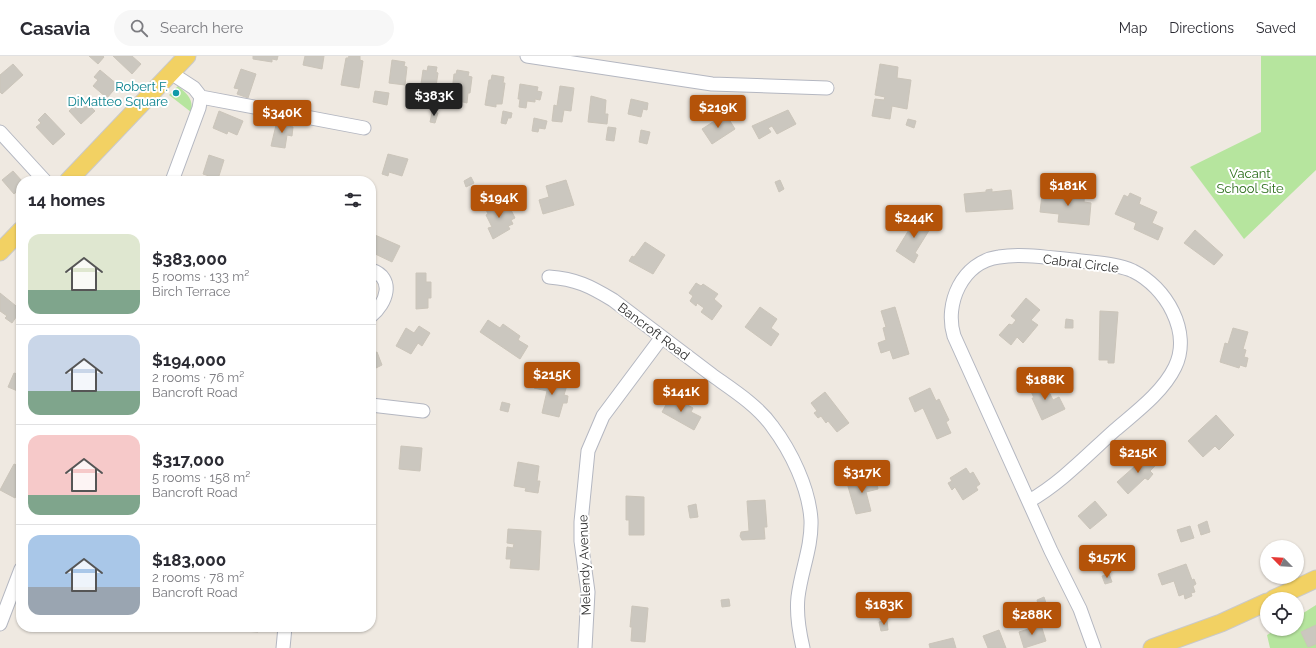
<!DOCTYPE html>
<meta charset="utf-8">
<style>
:root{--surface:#fff;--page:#f7f7f7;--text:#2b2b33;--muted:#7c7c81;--line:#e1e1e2;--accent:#b45309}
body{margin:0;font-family:Raleway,sans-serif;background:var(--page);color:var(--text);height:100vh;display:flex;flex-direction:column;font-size:15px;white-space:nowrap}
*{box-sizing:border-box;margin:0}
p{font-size:13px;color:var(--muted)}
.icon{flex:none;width:22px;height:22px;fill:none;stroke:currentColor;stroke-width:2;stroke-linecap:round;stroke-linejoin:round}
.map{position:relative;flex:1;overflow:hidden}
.side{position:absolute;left:16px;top:120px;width:360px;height:456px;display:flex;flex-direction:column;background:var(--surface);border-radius:16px;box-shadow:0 1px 3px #0004}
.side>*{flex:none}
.needle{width:26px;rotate:294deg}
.tools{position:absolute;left:1260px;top:484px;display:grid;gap:8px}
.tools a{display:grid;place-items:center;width:44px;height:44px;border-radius:50%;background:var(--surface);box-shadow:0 1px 3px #0004;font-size:20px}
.price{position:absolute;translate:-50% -34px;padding:0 9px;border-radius:4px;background:var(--accent);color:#fff;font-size:13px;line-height:26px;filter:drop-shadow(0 1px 2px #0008)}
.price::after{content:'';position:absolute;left:50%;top:24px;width:12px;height:9px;margin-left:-6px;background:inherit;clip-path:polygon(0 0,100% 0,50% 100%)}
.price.current{background:#222;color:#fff}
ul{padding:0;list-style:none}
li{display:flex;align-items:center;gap:12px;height:100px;padding:0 12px}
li+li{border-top:1px solid var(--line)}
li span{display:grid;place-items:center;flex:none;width:112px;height:80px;border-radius:12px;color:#555}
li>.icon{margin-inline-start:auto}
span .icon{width:48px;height:48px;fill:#fffc;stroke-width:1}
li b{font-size:17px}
h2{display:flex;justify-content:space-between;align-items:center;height:48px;padding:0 12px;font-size:17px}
header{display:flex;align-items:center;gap:24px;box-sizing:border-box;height:56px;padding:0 20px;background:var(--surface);border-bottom:1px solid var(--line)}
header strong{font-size:19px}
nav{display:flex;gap:22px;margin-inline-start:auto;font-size:14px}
.search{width:280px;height:36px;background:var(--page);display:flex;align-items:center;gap:10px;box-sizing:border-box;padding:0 14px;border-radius:22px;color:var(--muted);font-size:15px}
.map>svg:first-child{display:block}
.green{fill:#b6e59e}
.building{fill:#cbc7bf;stroke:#cbc5ba}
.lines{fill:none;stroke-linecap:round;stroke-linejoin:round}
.minor-casing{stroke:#b4b7c1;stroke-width:15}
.major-casing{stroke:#c9c9c9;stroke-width:19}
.minor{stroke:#fff;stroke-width:13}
.major{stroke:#f2d163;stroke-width:17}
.culture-dot{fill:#0f9aa8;stroke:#fff;stroke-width:1.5}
.labels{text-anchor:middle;stroke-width:4;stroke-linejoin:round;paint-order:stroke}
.culture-label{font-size:13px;fill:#0d838f;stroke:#fff;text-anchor:end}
.park-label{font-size:13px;fill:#2c6e1b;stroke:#fff}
.street-label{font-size:13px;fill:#2e2e2e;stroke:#fff}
</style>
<header>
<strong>Casavia</strong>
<div class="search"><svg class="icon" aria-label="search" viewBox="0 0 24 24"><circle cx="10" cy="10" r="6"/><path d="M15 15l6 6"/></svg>Search here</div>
<nav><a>Map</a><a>Directions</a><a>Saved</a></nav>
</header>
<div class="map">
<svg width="1316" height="592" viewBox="0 0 1316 592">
<rect width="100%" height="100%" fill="#efe9e1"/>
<path class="green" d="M1261 0H1316V114L1244 183 1190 111 1261 76Z
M178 30C187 38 194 43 191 56L169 39Z
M1316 549V592H1270L1267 579 1277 573H1297V561Z"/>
<path class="building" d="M89 0H103L104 1 98 8Z
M113 0H132L141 8 132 18Z
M253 0H278L277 4 272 3V6L253 3Z
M305 0H324L322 13 303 9Z
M349 0H360V4L363 5 359 32 341 29 346 2H348Z
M392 4 405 6 404 10 407 11 405 29 389 27Z
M13 8 23 19 2 38 0 36V19Z
M880 8 898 11 897 22 911 24 907 53 892 50 890 63 872 60 875 43 884 44 885 41 875 39Z
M428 10 437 11 436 16 438 17 435 37 420 35 423 14 427 15Z
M241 13 256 18 248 42 237 38 239 33 234 32Z
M100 14 118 29 107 42 93 30 98 24 94 21Z
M457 14 469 16 468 20 472 21 470 37H468L467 47 459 45 460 36 452 35 454 18H456Z
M492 19 504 21 503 27H505L502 48H496V51L485 49 489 24H491Z
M520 28 538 31 537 35 542 36 540 44 535 43V46L527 45 526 52 519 51 520 43H518Z
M560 30 574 32 571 55 564 54 562 66 552 65 554 49 557 50Z
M375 35 389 37 387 49 373 46Z
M591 40 606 44 605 58H608L607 68 588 66Z
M82 42 95 55 81 68 69 55Z
M631 43 648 47 647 54 643 53 641 61 628 58Z
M788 54 796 68 777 78 772 70 768 72 771 76 759 83 752 70Z
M219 55 243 65 237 79 228 75 227 78 213 72Z
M503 55 512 57 511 62H508L506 68 501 67Z
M432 56 438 57 435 67 430 66Z
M45 57 65 78 53 89 36 71 41 67 38 64Z
M727 60 735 73 712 88 702 73 719 62 720 64Z
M534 62 547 65 545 73 539 72 538 76 532 75Z
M908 63 916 65 914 72 906 69Z
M277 65 289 67 288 70 293 71 292 80 287 79 285 92 271 90Z
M608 71 616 72 614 85 606 84Z
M641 74 650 76 647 88 639 86Z
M388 98 408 103 402 120 389 116 388 120 382 118Z
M209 99 224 104 218 123 203 118Z
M13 115 22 125 21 132 14 138 2 124Z
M471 121 474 127 466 131 464 125Z
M566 124 574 149 543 158 539 144 549 141 546 130Z
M780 124 784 133 779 136 775 126Z
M992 133V136L1011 134 1013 153 966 156 964 138 986 136V134Z
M1072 133 1085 134 1084 146 1091 147 1089 169 1058 166 1059 158 1040 156 1042 139 1071 140Z
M1130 137 1141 142 1139 148 1157 156 1152 167 1163 172 1158 184 1134 173 1136 167 1115 158 1124 139 1128 141Z
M495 144 499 152 505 150 507 153 510 152 515 162 511 164 513 168 508 170 510 173 493 183 488 172 492 171 486 159 488 158 484 149Z
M918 159 933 168 915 197 918 199 914 207 896 195Z
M1195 174 1223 199 1214 209 1184 187Z
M375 179 400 190 392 206 371 196V183L373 184Z
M645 186 665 199 653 218 629 205 632 200 634 201Z
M416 217H426V226H431V242H428V252L416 253Z
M696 227 701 230 703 228 718 238 714 243 722 250 712 264 701 256 704 252 697 247 696 250 690 245 693 240 689 237Z
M0 237 21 254 12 267 5 262 7 260 0 255Z
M1026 242 1040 254 1031 264 1038 269 1023 287 1017 281 1011 289 999 279 1009 268 1012 269 1016 264 1011 260Z
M760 251 777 263 771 272 779 278 771 290 745 271Z
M895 251 909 298 893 303 890 294 881 297 878 287 886 284 883 272 886 271 881 255Z
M1100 255 1118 256 1114 307H1108V304H1099Z
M1066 263 1073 264V272H1065Z
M488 264 500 272 503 268 520 280 518 284 528 290 520 303 480 276Z
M419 270 430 277 422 290 418 287 411 298 396 290 406 272 414 277Z
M1233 272 1248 276 1243 293 1246 294 1244 301 1248 302 1246 311 1240 309 1239 312 1220 306 1225 287 1228 288Z
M377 296 382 309 376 312 374 306 371 308V298Z
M14 317 21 319 20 336 8 331Z
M536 322 567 329 564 339 568 340 567 347H563L559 361 542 357 547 335 534 332Z
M1040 323 1046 335 1048 334 1053 344 1059 341 1065 353 1042 364 1032 342H1034L1028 329Z
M930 332 936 345 939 343 949 364 946 366 951 377 937 383 923 352 915 356 909 342Z
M825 336 849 367 837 376 828 365 826 367 821 360 818 362 814 357 817 355 811 347Z
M671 340 693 352 691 356 701 361 694 374 662 356Z
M502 346 510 348 508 356 500 354Z
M1216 359 1234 379 1219 394 1215 390 1203 401 1188 385Z
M401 390 422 392 420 415 399 413Z
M1146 397 1158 407 1150 415 1153 418 1148 424 1145 422 1128 438 1117 426 1134 411 1136 413 1140 409 1138 407Z
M518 406 539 410 537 425H540L538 437 525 435 526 432 514 430Z
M14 408 21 411V431L15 442 0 434Z
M966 412 970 418 973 416 980 428 976 431 978 434 963 444 955 431 952 434 948 427 952 425 950 422Z
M876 421 878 433 866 436 871 455 856 458 847 427Z
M626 440 644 441V479H629V464H626Z
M765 444 767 471H764L765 483 742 484 740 480 741 476 749 475 747 445Z
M1095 445 1107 459 1090 473 1078 460Z
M696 448 698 461 690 462 688 450Z
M1207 465 1210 476 1201 479 1198 469Z
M1190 470 1194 482 1181 486 1177 474Z
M508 473 541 475 539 514 510 512 511 503H506L507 491 513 492 514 488 507 487Z
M1186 508 1192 524 1194 523 1196 528 1193 530 1195 536 1191 537 1192 540 1185 543 1184 538 1179 540 1174 525 1162 529 1158 518Z
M1109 518 1112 526 1105 528 1102 520Z
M1044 541 1047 550 1039 552 1037 544Z
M729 543 730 550 722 551 721 544Z
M632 550 648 552 645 586 631 585 632 571H630Z
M887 564 888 574 881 575 879 566Z
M1041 569 1046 585 1024 592 1019 576Z
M1316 569V588L1308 591 1301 576Z
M244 571H259L258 576 244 575Z
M999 574 1006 592H988L983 580Z
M953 582 956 592H930L929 588Z"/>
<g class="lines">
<defs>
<path id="minor" d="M527 0 712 28 827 32
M171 17 194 32 201 41 199 52 172 125
M201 41 364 72
M0 76 45 125
M371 214C396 222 386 248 371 260
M549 221C576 223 590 230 613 244 646 269 679 294 712 319 733 334 757 349 772 370 791 395 809 432 811 464 812 491 801 515 798 541 796 559 799 575 803 592
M371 349 423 355
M1029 445C1061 427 1088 398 1115 374 1136 356 1163 336 1175 311 1192 276 1166 231 1133 215 1115 207 1093 207 1074 204 1050 202 1023 197 999 201 962 206 944 248 954 280L1051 495 1080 553 1094 592
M0 568 21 513
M283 592 285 571
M585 592 588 536 581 485V466L588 395 603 360 662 281"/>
<path id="major" d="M68 125 187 0
M0 196 21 174
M1273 543 1316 523
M1152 592 1221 567 1267 546"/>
</defs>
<use href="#minor" class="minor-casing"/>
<use href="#major" class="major-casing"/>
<use href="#minor" class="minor"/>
<use href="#major" class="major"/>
</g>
<circle class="culture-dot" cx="176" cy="37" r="4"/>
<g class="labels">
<g class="culture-label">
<text x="168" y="35">Robert F.<tspan x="168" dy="15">DiMatteo Square</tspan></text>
</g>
<g class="park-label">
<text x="1250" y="122">Vacant<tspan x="1250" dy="15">School Site</tspan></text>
</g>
<g class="street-label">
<text transform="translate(1081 207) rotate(7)" y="5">Cabral Circle</text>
<text transform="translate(654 275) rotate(37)" y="5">Bancroft Road</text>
<text transform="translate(584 509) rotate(-92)" y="5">Melendy Avenue</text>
</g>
</g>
</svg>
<div class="tools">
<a><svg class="needle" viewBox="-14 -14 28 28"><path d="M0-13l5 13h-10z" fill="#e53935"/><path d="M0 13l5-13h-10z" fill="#7c7c81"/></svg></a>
<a><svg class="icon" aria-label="locate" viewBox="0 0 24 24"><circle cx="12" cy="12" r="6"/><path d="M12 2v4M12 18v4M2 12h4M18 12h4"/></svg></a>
</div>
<b class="price current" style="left:434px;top:61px">$383K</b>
<b class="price" style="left:718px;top:73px">$219K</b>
<b class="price" style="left:282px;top:78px">$340K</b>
<b class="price" style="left:1068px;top:151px">$181K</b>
<b class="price" style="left:499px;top:163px">$194K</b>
<b class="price" style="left:914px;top:183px">$244K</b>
<b class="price" style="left:552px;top:340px">$215K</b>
<b class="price" style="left:1045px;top:345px">$188K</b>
<b class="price" style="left:681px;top:357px">$141K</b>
<b class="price" style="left:1138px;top:418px">$215K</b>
<b class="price" style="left:862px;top:438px">$317K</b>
<b class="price" style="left:1107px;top:523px">$157K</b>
<b class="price" style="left:884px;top:570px">$183K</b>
<b class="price" style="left:1032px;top:580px">$288K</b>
<section class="side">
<h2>14 homes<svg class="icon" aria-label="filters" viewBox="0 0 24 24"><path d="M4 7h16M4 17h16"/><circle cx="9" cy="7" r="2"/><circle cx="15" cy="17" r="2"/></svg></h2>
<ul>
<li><span style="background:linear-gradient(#dfe7d0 70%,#7fa58c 0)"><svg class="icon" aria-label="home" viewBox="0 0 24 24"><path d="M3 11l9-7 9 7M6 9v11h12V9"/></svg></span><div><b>$383,000</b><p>5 rooms · 133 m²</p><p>Birch Terrace</p></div></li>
<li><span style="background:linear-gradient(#c9d6e8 70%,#7fa58c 0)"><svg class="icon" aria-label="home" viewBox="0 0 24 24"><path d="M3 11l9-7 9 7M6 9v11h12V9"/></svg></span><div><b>$194,000</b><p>2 rooms · 76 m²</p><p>Bancroft Road</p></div></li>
<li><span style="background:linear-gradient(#f6c9c9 75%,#7fa58c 0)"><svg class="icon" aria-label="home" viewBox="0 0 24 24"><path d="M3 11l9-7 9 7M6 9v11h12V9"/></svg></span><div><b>$317,000</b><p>5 rooms · 158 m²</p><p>Bancroft Road</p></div></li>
<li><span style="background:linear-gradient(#a9c7e8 65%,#9aa5b1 0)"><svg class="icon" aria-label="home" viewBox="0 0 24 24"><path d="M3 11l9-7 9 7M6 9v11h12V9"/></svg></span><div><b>$183,000</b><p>2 rooms · 78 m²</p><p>Bancroft Road</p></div></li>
</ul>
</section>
</div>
